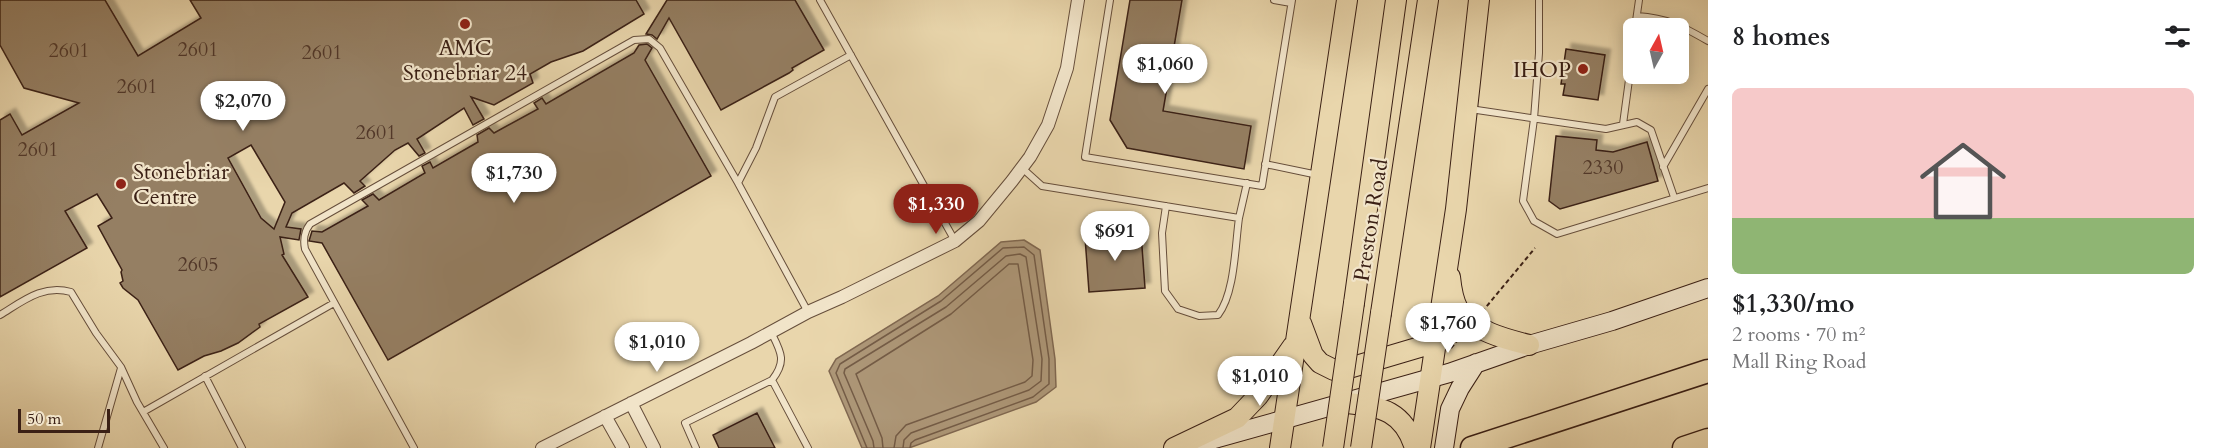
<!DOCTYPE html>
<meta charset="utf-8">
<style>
:root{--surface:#fff;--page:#f6f6f6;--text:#202124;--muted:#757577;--accent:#8f2418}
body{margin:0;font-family:Cardo,serif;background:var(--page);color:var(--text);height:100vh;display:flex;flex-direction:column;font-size:22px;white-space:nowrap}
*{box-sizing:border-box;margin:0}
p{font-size:20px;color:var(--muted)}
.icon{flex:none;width:33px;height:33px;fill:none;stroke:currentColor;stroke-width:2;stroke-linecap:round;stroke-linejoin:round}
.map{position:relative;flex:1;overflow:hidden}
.side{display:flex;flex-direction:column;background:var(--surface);width:510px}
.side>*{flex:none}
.needle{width:39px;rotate:8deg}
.fabs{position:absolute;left:1623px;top:18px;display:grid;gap:12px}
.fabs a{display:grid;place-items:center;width:66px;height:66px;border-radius:9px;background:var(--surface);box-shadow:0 3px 15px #0003;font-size:30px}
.scale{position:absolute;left:18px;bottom:15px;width:92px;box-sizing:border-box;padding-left:6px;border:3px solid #3b2015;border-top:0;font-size:16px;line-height:21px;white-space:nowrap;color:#3b2015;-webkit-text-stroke:4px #f1e4c9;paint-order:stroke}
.price{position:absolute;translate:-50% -51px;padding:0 14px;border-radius:21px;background:#fff;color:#222;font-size:20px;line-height:39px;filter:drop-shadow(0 2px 3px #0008)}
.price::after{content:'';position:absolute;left:50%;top:36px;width:18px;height:14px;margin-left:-9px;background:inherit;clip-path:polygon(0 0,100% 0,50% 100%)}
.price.current{background:var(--accent);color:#fff}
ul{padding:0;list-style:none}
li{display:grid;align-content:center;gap:12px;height:318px;padding:0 24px}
li span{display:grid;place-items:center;height:186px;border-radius:9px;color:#555}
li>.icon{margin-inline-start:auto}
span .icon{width:108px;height:108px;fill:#fffc;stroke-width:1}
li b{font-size:26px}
h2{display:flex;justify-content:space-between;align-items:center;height:72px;padding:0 24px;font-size:26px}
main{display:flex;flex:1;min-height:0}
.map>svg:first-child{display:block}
.water{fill:#ae9879;stroke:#806851;stroke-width:1.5}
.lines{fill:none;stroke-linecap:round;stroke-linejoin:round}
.shore{stroke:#745c47;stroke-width:1.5}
.building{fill:#957f64;stroke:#3b2015;stroke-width:1.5;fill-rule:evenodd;filter:url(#shadow)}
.lane-casing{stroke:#664e3b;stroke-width:8}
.street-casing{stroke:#664e3b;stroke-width:14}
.secondary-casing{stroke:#3b2015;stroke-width:20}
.primary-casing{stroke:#3b2015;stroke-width:22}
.highway-casing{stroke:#3b2015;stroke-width:25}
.path{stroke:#3b2015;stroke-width:2;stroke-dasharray:4.5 3;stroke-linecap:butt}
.lane{stroke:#f1e4c9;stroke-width:6}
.street{stroke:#f1e4c9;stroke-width:12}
.secondary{stroke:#f1e4c9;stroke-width:18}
.primary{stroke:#e9d6ac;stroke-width:20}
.highway{stroke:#e9d6ac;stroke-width:22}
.primary-bridge-casing{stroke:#3b2015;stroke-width:22;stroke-linecap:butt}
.primary-bridge{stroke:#e9d6ac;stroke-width:20}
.poi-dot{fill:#8f2418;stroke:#f1e4c9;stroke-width:2}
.labels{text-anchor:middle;stroke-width:4.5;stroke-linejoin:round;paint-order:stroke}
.number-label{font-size:20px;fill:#523829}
.poi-label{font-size:22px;fill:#3b2015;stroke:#f1e4c9}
.street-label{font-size:22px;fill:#3b2015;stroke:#f1e4c9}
</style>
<main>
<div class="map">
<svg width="1708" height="448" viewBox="0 0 1708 448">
<defs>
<filter id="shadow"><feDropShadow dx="5.5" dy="-5.5" stdDeviation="1.5" flood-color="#0004"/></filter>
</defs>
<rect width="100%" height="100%" fill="#e9d6ac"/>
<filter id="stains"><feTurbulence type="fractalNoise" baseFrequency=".00333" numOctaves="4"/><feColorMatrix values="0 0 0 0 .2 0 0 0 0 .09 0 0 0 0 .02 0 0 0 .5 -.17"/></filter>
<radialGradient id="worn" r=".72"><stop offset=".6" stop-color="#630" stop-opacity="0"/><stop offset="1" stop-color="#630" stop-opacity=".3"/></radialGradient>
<path class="water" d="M1024 240 1040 250 1055 359 1056 387 1036 402 909 448H862L829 371 836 359 938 296 1001 242Z"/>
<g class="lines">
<path class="shore" d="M867 448 836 373 840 364 941 301 1003 248 1024 247 1034 255 1049 359V384L1033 397 915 440 911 443 910 448
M874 448 873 441 844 373 845 369 946 307 1006 256 1020 254 1026 257 1042 359 1041 381 1029 390 911 433 904 440 903 448
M883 448 882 438 856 374 951 314 1009 264H1018L1033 360 1032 376 1025 382 906 425 896 436 894 448"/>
</g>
<path class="building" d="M0 0H105L138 56 201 18 190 0H636L644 14 583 51 551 62 530 74 533 83 494 105 471 97 484 119 473 125 464 108 417 139 425 153 419 156 408 143 395 150 360 181 365 186 354 193 344 183 292 213 286 227 301 229 299 240 280 237 284 254 282 255 308 297 259 324 260 327 238 343 221 351 204 356 178 370 138 300 123 288 120 283 123 281 121 272 122 270 98 226 112 218 97 194 65 211 87 248 0 297V120L10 114 22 135 79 103 24 88 0 45ZM251 145 285 202 274 229 261 218 228 158Z
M667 0H795L824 50 792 68 793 70 789 73 721 110 669 18 657 39 652 35 646 34Z
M1130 0H1182L1163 111 1251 126 1244 169 1127 148 1110 120Z
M647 44 652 48 645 60 711 176 388 360 322 243 309 241 312 231 322 232 368 206 362 200 373 194 379 200 425 173 422 166 430 162 433 168 478 142 477 135 489 128 494 133 538 109 534 103 542 98 546 104 634 53 639 45Z
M1566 49 1605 55 1598 100 1563 95 1565 84H1561Z
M1556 136 1597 140 1596 150 1613 152 1647 142 1658 181 1560 209 1549 201Z
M1141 233 1145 288 1089 292 1085 237Z
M757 413 775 448H719L713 435Z"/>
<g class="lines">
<defs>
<path id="lane" d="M820 0 955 241
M1110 0 1085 157 1262 186 1292 0
M1274 0 1291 3
M1539 0V53L1534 119 1523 201 1534 221 1557 234 1708 188
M1637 16C1668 18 1682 26 1708 41
M1635 28 1639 0
M1470 109 1606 129 1637 122 1651 130 1674 197
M1623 124 1634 43
M1265 164 1318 175
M1663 167 1708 89
M1022 168 1042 186 1239 218 1247 183
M1166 206 1162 233 1165 291 1178 309 1199 316 1218 315C1235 293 1235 246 1239 218
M808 312 738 183 756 148 775 97 851 55
M0 315C23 301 43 284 71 292L96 333 121 367 137 402 164 448
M205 376 242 448
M772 380 808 448
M143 412 334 303
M98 448 121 368
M414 448 305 249C303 239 304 232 310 224L634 40 649 39 660 48 738 183
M696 448 685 423 772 380C787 361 781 352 771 332"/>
<path id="street" d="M631 403 654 448
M605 416 623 448
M542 448 751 343 808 312 842 297 955 241 979 221 1012 181 1030 157 1048 125 1067 68 1078 0"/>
<path id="secondary" d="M1193 445 1449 373 1529 345 1612 321 1708 288
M1444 448 1450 409 1460 388 1476 363"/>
<path id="primary" d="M1450 277C1451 287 1453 300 1458 309 1473 331 1505 339 1529 345
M1354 303 1396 0
M1381 313 1428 0
M1301 323 1313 355 1320 363 1334 370 1339 371 1420 347 1427 342 1438 324
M1347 403C1382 406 1404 412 1415 448
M1174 448 1237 418 1258 396 1293 346
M1280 448 1347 0
M1420 448 1456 209 1479 0"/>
<path id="highway" d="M1472 448 1708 371
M1684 448 1708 440"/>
</defs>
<use href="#lane" class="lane-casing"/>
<use href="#street" class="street-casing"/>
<use href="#secondary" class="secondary-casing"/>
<use href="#primary" class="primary-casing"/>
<use href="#highway" class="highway-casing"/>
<path class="path" d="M1482 312 1535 248
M1451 348 1463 334"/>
<use href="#lane" class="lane"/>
<use href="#street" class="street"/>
<use href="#secondary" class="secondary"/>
<use href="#primary" class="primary"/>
<use href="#highway" class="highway"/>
<defs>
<path id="primary-bridge" d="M1333 448 1354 303
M1361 448 1381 313"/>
</defs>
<use href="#primary-bridge" class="primary-bridge-casing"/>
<use href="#primary-bridge" class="primary-bridge"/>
</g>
<g class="poi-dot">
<circle cx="465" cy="24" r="6"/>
<circle cx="1583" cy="69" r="6"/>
<circle cx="121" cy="184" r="6"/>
</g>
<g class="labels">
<g class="number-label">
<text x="198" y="56">2601</text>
<text x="69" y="57">2601</text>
<text x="322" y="59">2601</text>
<text x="137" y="93">2601</text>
<text x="376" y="139">2601</text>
<text x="38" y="156">2601</text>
<text x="1603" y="174">2330</text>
<text x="198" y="271">2605</text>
</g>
<g class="poi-label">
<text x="465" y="55">AMC<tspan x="465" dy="25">Stonebriar 24</tspan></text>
<text x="1571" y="77" text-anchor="end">IHOP</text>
<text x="133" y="179" text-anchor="start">Stonebriar<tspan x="133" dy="25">Centre</tspan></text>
</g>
<g class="street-label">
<text transform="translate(1370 220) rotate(-81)" y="8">Preston Road</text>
</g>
</g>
<rect width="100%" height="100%" filter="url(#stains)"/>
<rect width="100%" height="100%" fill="url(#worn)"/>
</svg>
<div class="fabs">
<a><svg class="needle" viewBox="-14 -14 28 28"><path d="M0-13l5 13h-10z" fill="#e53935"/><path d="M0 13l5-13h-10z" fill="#757577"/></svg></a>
</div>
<div class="scale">50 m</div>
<b class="price" style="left:1165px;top:95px">$1,060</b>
<b class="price" style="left:243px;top:132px">$2,070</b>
<b class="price" style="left:514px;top:204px">$1,730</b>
<b class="price current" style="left:936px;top:235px">$1,330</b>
<b class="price" style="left:1115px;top:262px">$691</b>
<b class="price" style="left:1448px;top:354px">$1,760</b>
<b class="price" style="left:657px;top:373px">$1,010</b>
<b class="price" style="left:1260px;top:407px">$1,010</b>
</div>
<section class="side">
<h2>8 homes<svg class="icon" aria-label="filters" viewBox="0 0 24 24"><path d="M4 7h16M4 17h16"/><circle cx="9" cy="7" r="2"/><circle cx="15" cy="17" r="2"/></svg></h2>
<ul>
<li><span style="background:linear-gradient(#f6c9c9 70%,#8fb573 0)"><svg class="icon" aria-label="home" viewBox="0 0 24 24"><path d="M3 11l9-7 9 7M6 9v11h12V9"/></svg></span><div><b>$1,330/mo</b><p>2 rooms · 70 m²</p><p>Mall Ring Road</p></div></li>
</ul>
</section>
</main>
